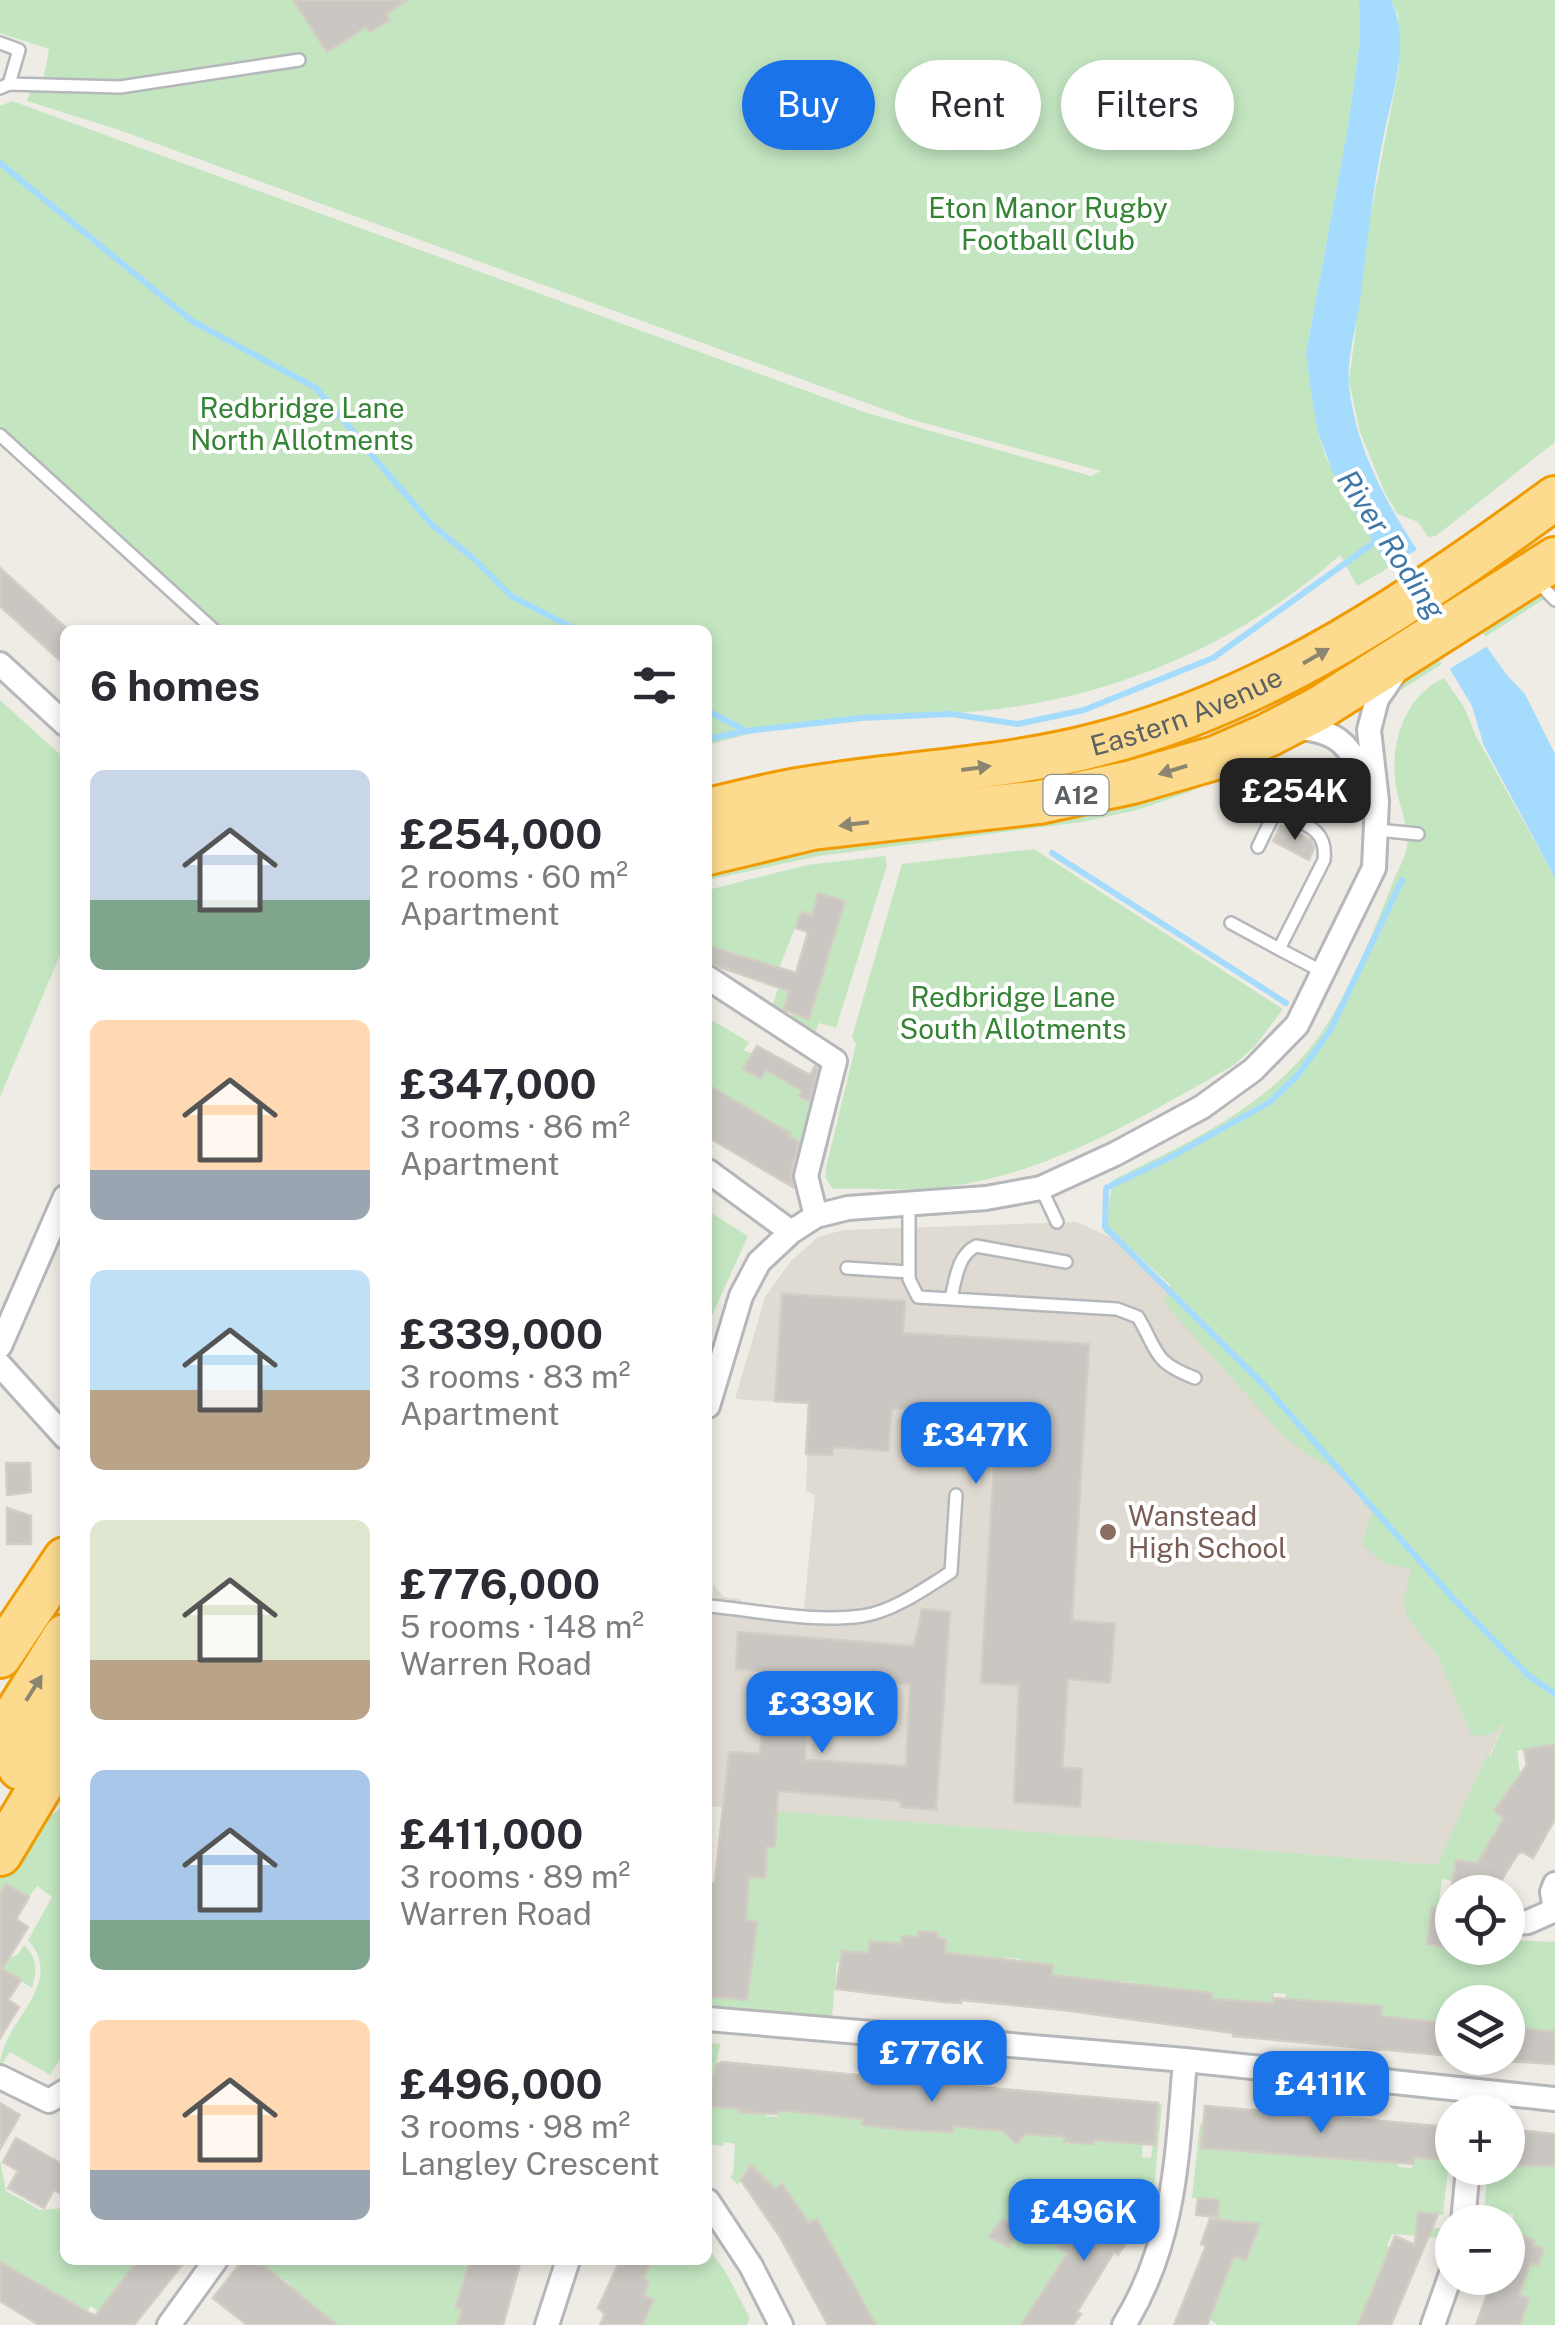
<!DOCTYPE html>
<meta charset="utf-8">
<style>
:root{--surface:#fff;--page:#f2f2f3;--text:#2b2b33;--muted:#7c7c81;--accent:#1a73e8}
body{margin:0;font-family:"Public Sans",sans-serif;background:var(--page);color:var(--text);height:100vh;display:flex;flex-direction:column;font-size:38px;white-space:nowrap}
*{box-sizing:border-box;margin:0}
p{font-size:32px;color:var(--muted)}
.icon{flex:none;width:55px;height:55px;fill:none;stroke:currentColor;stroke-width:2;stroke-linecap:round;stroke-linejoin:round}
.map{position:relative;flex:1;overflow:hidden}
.drawer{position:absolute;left:60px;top:625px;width:652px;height:1640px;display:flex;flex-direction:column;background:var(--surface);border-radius:15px;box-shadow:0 5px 15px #0003}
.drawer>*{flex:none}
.hud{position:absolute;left:742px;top:60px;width:662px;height:90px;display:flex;gap:20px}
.buttons{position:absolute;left:1435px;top:1875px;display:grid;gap:20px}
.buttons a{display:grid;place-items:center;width:90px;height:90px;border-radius:50%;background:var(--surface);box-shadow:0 5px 15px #0003;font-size:50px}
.price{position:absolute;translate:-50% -85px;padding:0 22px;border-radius:20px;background:var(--accent);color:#fff;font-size:32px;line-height:65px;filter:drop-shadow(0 2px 5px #0008)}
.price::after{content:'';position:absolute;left:50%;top:60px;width:30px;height:22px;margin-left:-15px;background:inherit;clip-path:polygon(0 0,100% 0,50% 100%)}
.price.selected{background:#222;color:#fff}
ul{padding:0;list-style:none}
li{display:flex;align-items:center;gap:30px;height:250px;padding:0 30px}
li span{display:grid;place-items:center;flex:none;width:280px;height:200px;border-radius:15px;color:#555}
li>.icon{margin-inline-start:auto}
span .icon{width:120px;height:120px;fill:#fffc;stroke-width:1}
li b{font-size:42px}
h2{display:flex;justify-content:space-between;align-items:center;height:120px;padding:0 30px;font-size:42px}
.pill{padding:0 35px;border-radius:45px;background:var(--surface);box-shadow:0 5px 15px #0003;font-size:35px;line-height:90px}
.pill.selected{background:var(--accent);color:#fff}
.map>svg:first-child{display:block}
.education{fill:#dfdbd3}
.green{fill:#c3e6c1}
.water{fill:#a5dcfe}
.pier{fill:#efece5}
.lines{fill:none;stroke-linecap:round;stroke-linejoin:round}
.stream{stroke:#a5dcfe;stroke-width:6}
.building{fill:#cac7c2;stroke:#d3cdc3;stroke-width:2.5;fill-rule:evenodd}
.lane-casing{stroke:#b5b7bb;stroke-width:16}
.street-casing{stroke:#b5b7bb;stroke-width:28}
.highway-casing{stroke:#f19b02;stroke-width:48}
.lane{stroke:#fff;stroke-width:11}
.street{stroke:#fff;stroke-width:22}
.highway{stroke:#fcdb8e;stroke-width:42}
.oneway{fill:#8c8671}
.education-dot{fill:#8d6e63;stroke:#fff;stroke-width:4}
.labels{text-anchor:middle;stroke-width:8;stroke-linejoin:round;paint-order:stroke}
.shield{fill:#fff;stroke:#8d9093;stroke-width:2.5}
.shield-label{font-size:25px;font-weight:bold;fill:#5c6165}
.park-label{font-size:28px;fill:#358335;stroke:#fff}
.street-label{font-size:28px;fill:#5c6165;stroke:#fff}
.education-label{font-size:28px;fill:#785e54;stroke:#fff;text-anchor:start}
.water-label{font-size:30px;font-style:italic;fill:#3f77a7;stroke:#fff}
</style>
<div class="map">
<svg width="1555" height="2325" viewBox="0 0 1555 2325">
<rect width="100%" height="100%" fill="#efece5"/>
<path class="education" d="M1076 1222 1126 1244 1301 1415 1524 1682 1437 1865 708 1806 713 1584 724 1597 741 1599V1606L804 1609 815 1495 806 1491 809 1404 735 1399 765 1297 791 1261 818 1237 843 1230Z"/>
<path class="green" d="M0 0H1359L1360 41 1347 132 1306 353 1318 433 1326 458 1389 568 1357 586 1340 555C1254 633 1140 686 1026 705 950 718 873 714 797 724 767 729 737 737 708 745V630H222L0 427V106L12 101 867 413 1091 476 1101 471 913 420 119 130 27 101 33 81 44 76 49 49 0 33Z
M1391 0H1555V442L1436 536 1428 537 1418 522 1398 514 1385 493 1360 432 1349 381 1370 218 1399 68 1398 15Z
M1533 591 1546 598 1401 690 1410 674Z
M1444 678 1464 707 1476 736 1555 878V1744L1517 1751 1520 1774 1530 1782 1516 1781 1495 1810 1504 1818 1477 1863 1456 1860 1453 1881 1442 1879 1439 1901 1452 1903V1909L1432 1907 1427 1943 1457 1948H1508V1940L1555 1942V2032L1508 2030V2002H1452V2024L1381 2016V2006L1338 2003 1333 2011 1334 2002 1285 2005 1286 1994 1274 1993 1273 2004 1227 2000 1211 2007 1212 1993 1131 2001 1132 1982 1052 1976 1053 1965 1020 1962V1959L1005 1958 1004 1968 979 1981 980 1956 945 1954 946 1939 937 1938V1933L920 1931 918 1937 903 1936 902 1944 870 1941 868 1953 842 1951 841 1962H837L832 2016 708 2005V1996L746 2000 757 1922 746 1920 734 1876 765 1878 766 1863 759 1862 760 1846 775 1847 776 1821 738 1818 739 1808 1437 1865 1487 1755 1490 1756 1505 1722 1493 1734 1472 1736 1438 1657 1407 1616 1404 1600 1411 1569 1383 1563 1362 1544 1372 1512 1351 1480 1308 1455 1282 1434 1164 1303 1170 1285 1126 1244 1104 1232 1113 1180C1189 1142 1265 1109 1317 1039 1345 1002 1376 927 1393 882 1397 872 1405 858 1407 847 1410 828 1399 806 1396 787 1389 745 1404 696 1444 678Z
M0 700 65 759V943L0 1097Z
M1263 758 1187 793 1137 810 1082 822 819 856 708 880V865Z
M1034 849 1283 1009 1255 1046 1234 1065C1144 1116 1051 1173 947 1187 909 1192 871 1187 833 1189L825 1177 826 1168 856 1044 852 1037 902 864Z
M885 856 887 865 836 1028 819 1023 814 1036 770 1012 779 986 789 991 784 1013 809 1019 844 901 818 893 812 915 801 913 779 968 708 946V890L807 865Z
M708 1018 749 1042 744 1050 752 1054 744 1068 766 1070 802 1090 799 1096 816 1105 802 1155 797 1152 802 1144 788 1135 789 1133 708 1085Z
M708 1211 748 1236 710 1320 708 1315Z
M65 1805V2051L50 2075 10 2052 0 2067C0 2022 68 1985 28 1940L52 1897 37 1886 29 1897 7 1884 0 1895V1873L38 1825Z
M24 1945C38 1959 37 1970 32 1988L0 1967V1963L18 1954Z
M708 2043 720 2044 708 2106 766 2113V2116L777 2117 778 2111 789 2112 790 2103 863 2117V2125L907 2129 947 2114 945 2133H953L954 2121H963V2127L1011 2131 1015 2142H1019L1024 2124 1065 2135V2144H1093L1094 2137 1143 2141 1142 2157 1151 2158 1158 2104H1162L1153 2199 1128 2196 1119 2212 1111 2209 1104 2219 1093 2212 1079 2233 1071 2229 1059 2248 1067 2254 1028 2319 1021 2325H876L824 2255 834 2248 827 2235 816 2240 821 2226 817 2219 807 2224 782 2184 775 2189 751 2166 738 2185 730 2177 733 2174 735 2144 724 2142 723 2146 708 2144Z
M1200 2124H1203L1202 2149 1244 2152 1246 2141 1250 2151 1396 2162 1399 2167 1412 2168 1414 2155 1446 2160 1449 2131 1452 2132 1443 2215 1418 2213 1417 2226 1443 2229 1442 2238 1392 2234 1387 2246 1390 2248 1358 2325H1218L1209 2319 1234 2256 1259 2224 1218 2219V2200L1192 2198Z
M0 2160 6 2191 40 2210 65 2208V2260H136L132 2265 139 2270 103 2315 91 2306 84 2316 0 2261Z
M1508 2165 1555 2166V2325H1520L1529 2299 1519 2295 1530 2263 1538 2266 1544 2249 1533 2245 1535 2240 1513 2232V2214L1484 2212 1488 2168H1508Z
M708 2248 725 2271 750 2318 747 2325H642L654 2300 643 2295 649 2282 634 2275 642 2260 650 2264 652 2260H708Z
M257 2260H453L472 2269 456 2306 472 2312 457 2325H337L288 2288 290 2284 279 2276 261 2300 256 2296 273 2272Z"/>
<path class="water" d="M1359 0H1391C1411 42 1393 91 1384 134 1372 192 1367 250 1359 308 1355 332 1347 358 1349 383 1358 491 1448 590 1507 675L1525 694 1555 754V878L1484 746 1472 706 1335 478 1318 433 1311 392 1306 353 1347 132 1360 41Z"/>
<path class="pier" d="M1421 547 1491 644 1446 671 1384 570Z"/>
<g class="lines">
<path class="stream" d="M0 163 192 321 316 388 356 435
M369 452 432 525 474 559 511 596 577 630
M708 711 746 731
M708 739 746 731 861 718 951 714 1018 724 1084 710 1213 658 1379 539
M1052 853 1286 1003
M1402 880 1330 1031 1297 1076 1270 1102 1171 1157 1106 1188 1105 1227 1263 1384 1451 1596 1528 1675 1555 1694"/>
</g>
<path class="building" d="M293 0H407L386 14 390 20 370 32 366 27 327 52Z
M0 568 65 627V665L0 606Z
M1281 826 1311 840 1314 848 1309 860 1273 841Z
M818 893 845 901 809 1019 784 1010 789 991 708 963V946L796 973 808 932 796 928 801 912 812 915Z
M757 1046 810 1075 815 1066 818 1068 809 1101 799 1096 802 1091 766 1070 761 1079 743 1069Z
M708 1085 790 1133 788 1135 799 1142 791 1172 793 1187 708 1137Z
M782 1294 905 1301 903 1333 1089 1344 1072 1620 1115 1624 1110 1683 1068 1679 1062 1767 1082 1769 1080 1807 1014 1802 1019 1685 981 1683 997 1414 892 1408 888 1451 833 1447 832 1455 806 1454 809 1403 775 1401Z
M6 1463H30L31 1492 7 1495Z
M7 1508 31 1516V1544H7Z
M922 1609 950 1612 936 1810 901 1807V1801L778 1791 775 1847H767L765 1878 749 1877 746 1920 757 1922 747 2000 708 1996 709 1883H715L729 1752 760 1754 766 1671 736 1669 738 1632 914 1646ZM810 1673 868 1676V1682L910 1684 906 1766 805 1760Z
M1555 1744V1819L1533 1858 1522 1852 1517 1855 1498 1886 1485 1884 1482 1892H1451L1456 1860 1477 1863 1504 1818 1494 1811 1527 1765 1524 1750Z
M6 1884 29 1897 16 1919 28 1927 2 1969 21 1980 8 2000 19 2007 0 2038V1895Z
M1432 1907 1452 1910V1948L1427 1944Z
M919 1931 938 1933 937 1938 946 1939 945 1953 1053 1965 1052 1975 1212 1993V1999L1273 2003V1998L1382 2006 1381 2016 1452 2024V2056L1233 2036V2033L1063 2010 961 2000V2003L944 2002 836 1989 842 1951 868 1953 870 1941 902 1944V1936L918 1937Z
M1510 2027 1555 2032V2064L1507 2061Z
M722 2062 867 2076V2072L884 2074 912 2077V2081L1158 2103 1155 2145 1094 2140 1093 2144 1064 2142 1065 2137 1026 2134 1017 2144 1003 2131 953 2126V2132L907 2130 862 2125 863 2119 789 2111H778L777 2114 740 2112 741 2109 708 2106 716 2065Z
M0 2103 20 2115 0 2149Z
M1205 2106 1449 2127 1446 2160 1414 2157 1413 2164 1201 2148Z
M1508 2129 1555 2134V2166L1508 2165Z
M16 2138 65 2166V2196L54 2190 44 2208 8 2188 18 2171 3 2162Z
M751 2165 775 2189 782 2184 809 2223 817 2219 876 2325H828L780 2237 741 2180Z
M1128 2196 1150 2198 1126 2234 1130 2237 1118 2255 1114 2252 1077 2312 1081 2314 1073 2325H1021L1067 2254 1058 2248 1072 2229 1079 2233 1093 2212 1104 2219 1111 2208 1119 2212Z
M1198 2198 1219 2200 1217 2217 1196 2215Z
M1418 2212 1438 2214 1391 2325H1358L1395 2236 1415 2245Z
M1002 2219 1019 2228 1009 2247 989 2237Z
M1210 2219 1260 2224 1246 2260 1234 2256 1207 2325H1174L1206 2246 1201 2244Z
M1508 2231 1535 2241 1533 2245 1544 2249 1538 2265 1530 2263 1519 2295 1529 2298 1520 2325H1476L1493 2278H1508Z
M138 2260H186L134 2325H39L0 2301V2262L95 2316Z
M243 2260H257L337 2325H247L213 2298Z
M470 2260H521L503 2325H457L462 2309 456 2307Z
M620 2260H652L643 2279 649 2282 643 2295 654 2300 642 2325H600L605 2314 598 2308Z"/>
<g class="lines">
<defs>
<path id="lane" d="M0 43 19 50 9 84
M0 88 9 84 120 87 299 60
M0 435 214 630
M1538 582 1555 600
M1377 830 1418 834
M1258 847 1276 810C1302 824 1328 827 1324 860L1279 949 1325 973
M1231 923 1279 949
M1041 1188 1057 1222
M909 1204V1279L918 1297 1117 1309 1138 1317C1159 1353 1153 1362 1195 1378
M847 1268 909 1272
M951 1298C956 1279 957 1256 976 1246L1066 1262
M708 1606C757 1610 812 1623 862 1616 892 1612 926 1588 951 1572L956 1495"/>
<path id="street" d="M0 664 65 724
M1293 728C1343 729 1350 749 1371 789
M708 978 835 1061 806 1176 816 1216
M708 1171 791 1232
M0 1346 65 1197
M0 1365 65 1437
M708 1406 741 1296 759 1262 791 1232 816 1216 848 1208 986 1198 1041 1188 1115 1154 1202 1107 1253 1070 1297 1025 1374 868 1377 801 1369 730 1377 699 1397 670
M1555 1884 1552 1892 1555 1909
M1508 1924 1528 1922 1555 1910
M708 2019 1185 2060 1555 2099
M0 2077 49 2101 65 2091
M708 2201 751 2266 781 2325
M1463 2222 1468 2168
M169 2325 216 2260
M547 2325 568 2260
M1124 2325C1176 2241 1177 2155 1185 2060
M1433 2325 1452 2271"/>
<g id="highway">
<path id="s1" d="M708 810C739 803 772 794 804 789 904 772 1005 770 1104 743 1272 699 1417 599 1555 498"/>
<path d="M708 853 812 828 1039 802 1132 782 1215 758 1268 735 1318 709 1555 559"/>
<path d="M0 1656 65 1559"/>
<path d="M0 1739 65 1636"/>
<path d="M20 1768 65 1697"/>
<path d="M0 1854 65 1746"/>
</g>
</defs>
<use href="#lane" class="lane-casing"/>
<use href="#street" class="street-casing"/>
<use href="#highway" class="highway-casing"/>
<use href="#lane" class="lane"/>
<use href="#street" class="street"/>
<use href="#highway" class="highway"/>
</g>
<defs><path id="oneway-solid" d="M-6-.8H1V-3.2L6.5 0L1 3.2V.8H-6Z" transform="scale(2.5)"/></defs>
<g class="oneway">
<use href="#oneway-solid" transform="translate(1316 656) rotate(-30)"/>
<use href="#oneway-solid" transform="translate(976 768) rotate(-8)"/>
<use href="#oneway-solid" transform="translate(1173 770) rotate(163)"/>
<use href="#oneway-solid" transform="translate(854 824) rotate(173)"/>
<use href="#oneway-solid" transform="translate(34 1688) rotate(-58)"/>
</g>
<circle class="education-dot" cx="1108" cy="1532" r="10"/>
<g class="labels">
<rect class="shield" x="1043.5" y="775" width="65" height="40" rx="8"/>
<g class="shield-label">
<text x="1076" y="804">A12</text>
</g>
<g class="park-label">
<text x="1048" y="218">Eton Manor Rugby<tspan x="1048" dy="32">Football Club</tspan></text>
<text x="302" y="418">Redbridge Lane<tspan x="302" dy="32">North Allotments</tspan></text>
<text x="1013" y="1007">Redbridge Lane<tspan x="1013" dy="32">South Allotments</tspan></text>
</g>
<g class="street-label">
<text dy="10" stroke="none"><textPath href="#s1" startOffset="490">Eastern Avenue</textPath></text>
</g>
<g class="education-label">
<text x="1128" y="1526">Wanstead<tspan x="1128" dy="32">High School</tspan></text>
</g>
<g class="water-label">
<text transform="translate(1391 545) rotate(57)" y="10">River Roding</text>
</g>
</g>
</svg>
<div class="buttons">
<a><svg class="icon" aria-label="locate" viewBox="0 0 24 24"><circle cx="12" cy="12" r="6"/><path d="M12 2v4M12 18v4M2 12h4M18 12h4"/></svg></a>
<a><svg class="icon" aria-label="layers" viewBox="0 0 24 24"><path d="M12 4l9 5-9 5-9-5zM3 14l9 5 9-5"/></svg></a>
<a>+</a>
<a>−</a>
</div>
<b class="price selected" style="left:1295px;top:843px">£254K</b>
<b class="price" style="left:976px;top:1487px">£347K</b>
<b class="price" style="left:822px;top:1756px">£339K</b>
<b class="price" style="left:932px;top:2105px">£776K</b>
<b class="price" style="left:1321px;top:2136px">£411K</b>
<b class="price" style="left:1084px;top:2264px">£496K</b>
<div class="hud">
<a class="pill selected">Buy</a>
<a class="pill">Rent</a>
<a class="pill">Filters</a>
</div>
<section class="drawer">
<h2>6 homes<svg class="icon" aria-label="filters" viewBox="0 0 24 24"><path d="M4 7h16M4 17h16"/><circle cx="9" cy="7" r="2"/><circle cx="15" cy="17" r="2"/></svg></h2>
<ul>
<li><span style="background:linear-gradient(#c9d6e8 65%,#7fa58c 0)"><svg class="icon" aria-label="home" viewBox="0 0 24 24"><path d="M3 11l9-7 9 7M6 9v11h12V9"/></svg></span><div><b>£254,000</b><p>2 rooms · 60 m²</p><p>Apartment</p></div></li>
<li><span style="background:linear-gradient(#ffd9b3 75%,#9aa5b1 0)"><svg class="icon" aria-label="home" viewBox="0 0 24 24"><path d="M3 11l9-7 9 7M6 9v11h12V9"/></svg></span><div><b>£347,000</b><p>3 rooms · 86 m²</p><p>Apartment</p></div></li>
<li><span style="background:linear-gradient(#bfe0f5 60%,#b9a48a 0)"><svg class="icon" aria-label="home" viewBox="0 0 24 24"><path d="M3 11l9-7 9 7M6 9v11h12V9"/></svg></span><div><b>£339,000</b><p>3 rooms · 83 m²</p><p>Apartment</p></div></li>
<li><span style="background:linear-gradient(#dfe7d0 70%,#b9a48a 0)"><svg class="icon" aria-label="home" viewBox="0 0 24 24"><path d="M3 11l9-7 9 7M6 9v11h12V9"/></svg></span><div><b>£776,000</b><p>5 rooms · 148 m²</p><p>Warren Road</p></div></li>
<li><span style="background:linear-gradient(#a9c7e8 75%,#7fa58c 0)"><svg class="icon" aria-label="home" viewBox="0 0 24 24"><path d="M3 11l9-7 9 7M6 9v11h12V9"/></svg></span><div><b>£411,000</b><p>3 rooms · 89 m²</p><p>Warren Road</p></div></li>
<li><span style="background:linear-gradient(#ffd9b3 75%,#9aa5b1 0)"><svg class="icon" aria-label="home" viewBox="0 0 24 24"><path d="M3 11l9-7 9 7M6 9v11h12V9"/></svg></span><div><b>£496,000</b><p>3 rooms · 98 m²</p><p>Langley Crescent</p></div></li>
</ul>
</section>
</div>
